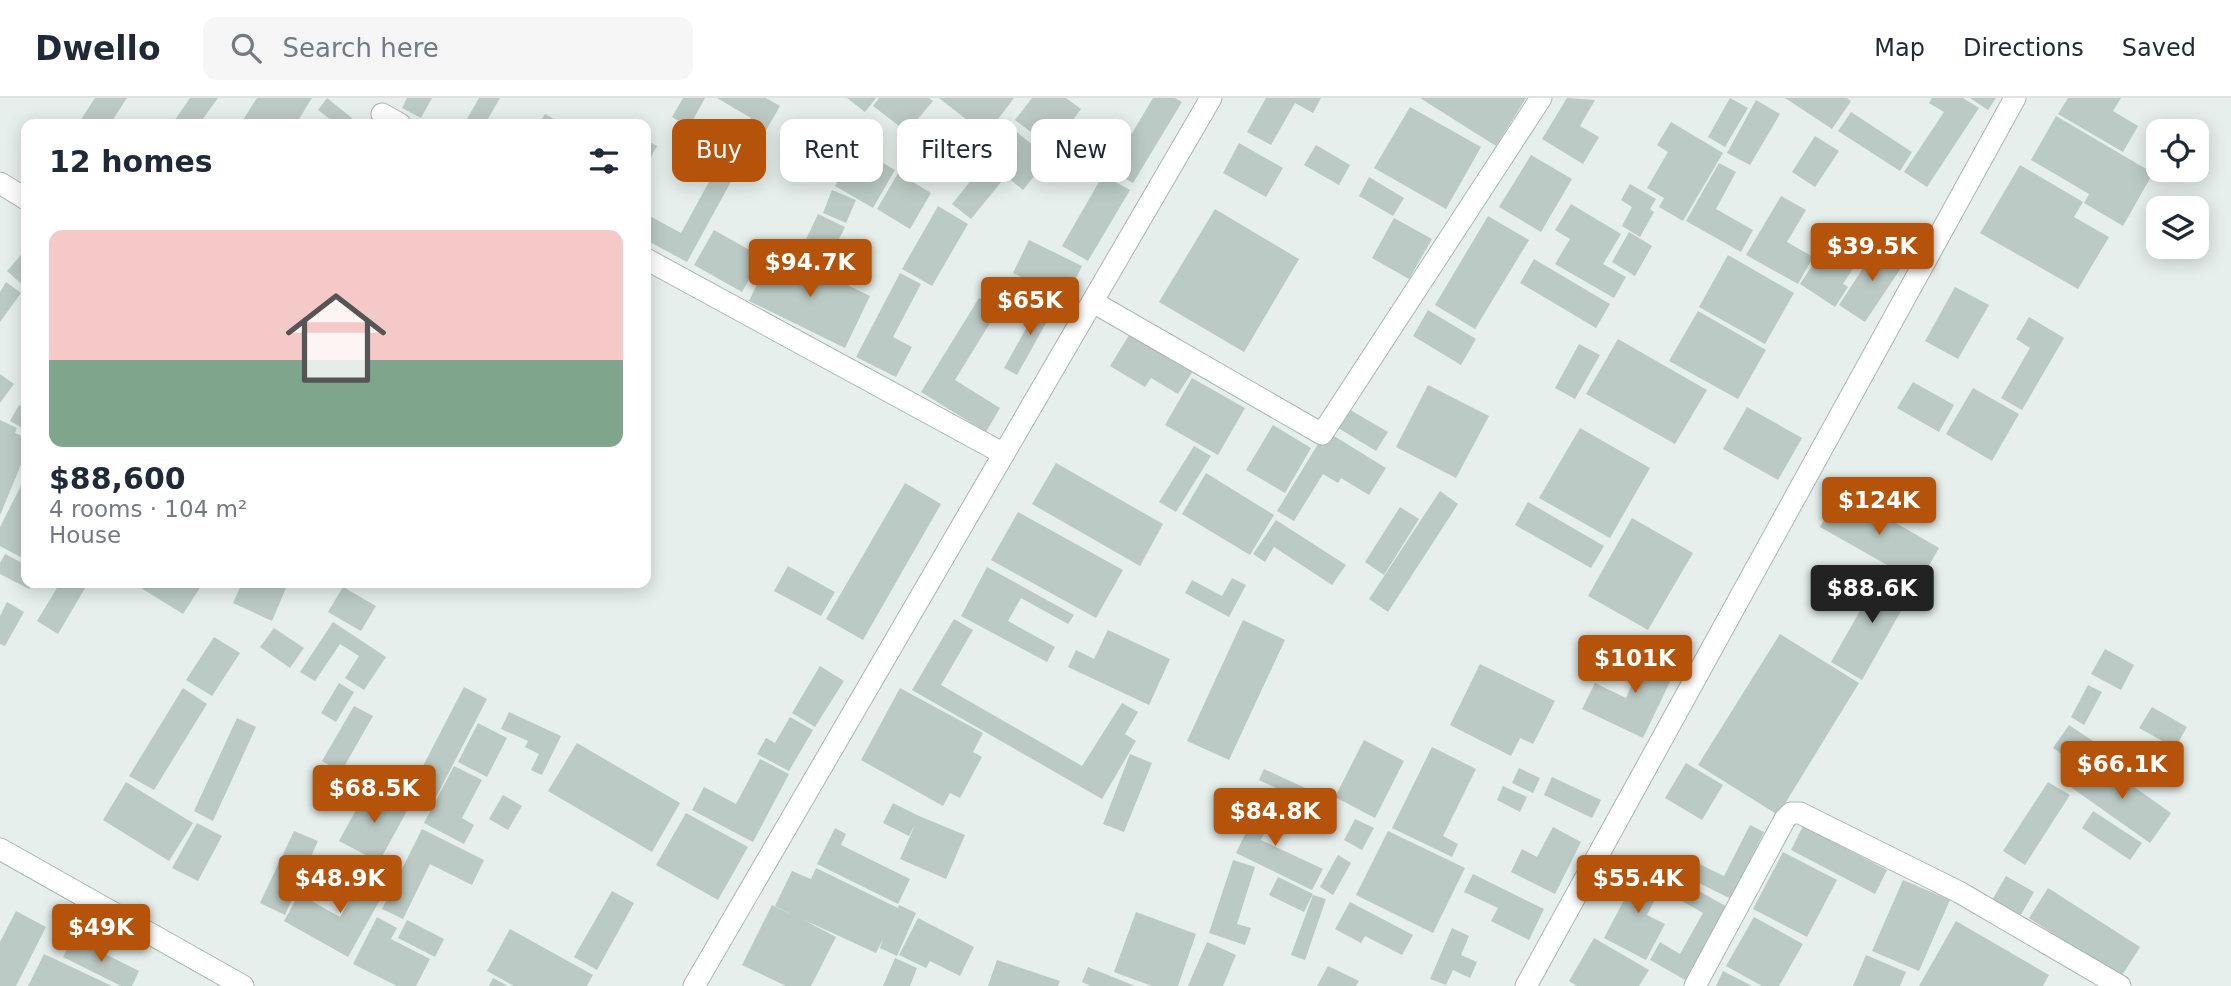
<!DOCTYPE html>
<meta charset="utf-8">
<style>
:root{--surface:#fff;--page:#f6f6f7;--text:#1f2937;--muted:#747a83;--line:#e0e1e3;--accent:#b45309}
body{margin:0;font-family:"DejaVu Sans",sans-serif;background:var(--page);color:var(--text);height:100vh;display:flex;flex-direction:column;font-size:26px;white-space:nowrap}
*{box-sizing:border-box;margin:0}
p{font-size:23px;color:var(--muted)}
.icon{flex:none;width:38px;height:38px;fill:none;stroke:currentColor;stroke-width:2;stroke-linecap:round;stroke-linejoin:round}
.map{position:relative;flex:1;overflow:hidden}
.side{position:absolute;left:21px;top:21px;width:630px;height:469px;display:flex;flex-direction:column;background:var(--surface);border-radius:14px;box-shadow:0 4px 18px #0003}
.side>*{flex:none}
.guide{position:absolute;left:672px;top:21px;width:665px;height:63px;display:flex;gap:14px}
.buttons{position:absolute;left:2146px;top:21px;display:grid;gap:14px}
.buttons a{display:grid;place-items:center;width:63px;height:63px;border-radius:14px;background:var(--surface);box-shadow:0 4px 18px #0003;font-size:35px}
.price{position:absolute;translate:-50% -60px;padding:0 16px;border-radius:7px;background:var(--accent);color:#fff;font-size:23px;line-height:46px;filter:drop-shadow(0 2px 4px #0008)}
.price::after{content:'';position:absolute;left:50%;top:42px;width:21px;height:16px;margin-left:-10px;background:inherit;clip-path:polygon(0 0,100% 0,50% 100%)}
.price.on{background:#222;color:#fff}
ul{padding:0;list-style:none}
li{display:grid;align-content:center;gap:14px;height:371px;padding:0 28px}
li span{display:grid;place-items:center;height:217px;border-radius:14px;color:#555}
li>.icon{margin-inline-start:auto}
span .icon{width:126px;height:126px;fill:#fffc;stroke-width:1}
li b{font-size:30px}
h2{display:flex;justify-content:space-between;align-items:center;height:84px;padding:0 28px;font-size:30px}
.tag{padding:0 24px;border-radius:14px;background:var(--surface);box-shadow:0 4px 18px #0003;font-size:24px;line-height:63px}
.tag.on{background:var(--accent);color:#fff}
header{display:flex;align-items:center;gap:42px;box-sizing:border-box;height:98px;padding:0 35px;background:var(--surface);border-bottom:2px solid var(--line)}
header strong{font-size:33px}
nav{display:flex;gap:38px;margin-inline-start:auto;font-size:24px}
.search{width:490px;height:63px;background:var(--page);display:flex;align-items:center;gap:18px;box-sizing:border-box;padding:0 24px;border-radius:14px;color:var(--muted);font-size:26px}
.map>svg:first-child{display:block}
.building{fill:#bbcac4}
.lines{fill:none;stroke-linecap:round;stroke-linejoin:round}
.minor-casing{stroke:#a8b8b2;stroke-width:23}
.minor{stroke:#fff;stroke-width:21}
</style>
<header>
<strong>Dwello</strong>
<div class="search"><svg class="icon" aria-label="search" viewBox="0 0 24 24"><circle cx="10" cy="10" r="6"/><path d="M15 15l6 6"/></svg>Search here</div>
<nav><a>Map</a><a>Directions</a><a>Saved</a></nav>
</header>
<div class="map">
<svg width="2231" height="888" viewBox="0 0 2231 888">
<rect width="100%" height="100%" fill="#e6efeb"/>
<path class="building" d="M95 0H127L110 26H78Z
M190 0H218L199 26H172Z
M257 0H312L296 26H250L243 22Z
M327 0 352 20 347 26H336L318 12Z
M407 0H432L421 20 402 10Z
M479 0H500L485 26H464Z
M683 0H705L689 29 672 19Z
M717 0H766L780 8 754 53 738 43 751 20Z
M847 0H876L865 14Z
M879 0H929L933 3 907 34 873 8Z
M939 0H1014L986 37Z
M1032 0H1066L1081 11 1052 50 1015 22Z
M1153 0H1175L1182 4 1133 85 1110 72Z
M1266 0H1321L1313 15 1295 5 1271 47 1247 34Z
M1420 0H1526L1496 48Z
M1567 0 1595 2 1580 28 1599 39 1583 66 1542 41Z
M1730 0 1748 10 1725 49 1708 39Z
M1785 0H1847L1851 3 1832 31Z
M1932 0H1963L1979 10 1927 89 1904 74 1944 14 1929 5Z
M1970 0H1996L1988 12Z
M2068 0H2121L2113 13 2138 28 2123 54 2058 16Z
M1756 2 1780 16 1750 67 1727 55Z
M1410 9 1481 49 1446 111 1374 70Z
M1851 14 1912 54 1900 73 1838 33Z
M545 16 563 26H539Z
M2056 18 2153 75 2123 128 2084 105 2089 96 2031 62Z
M1671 24 1723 55 1683 123 1659 109 1664 100 1647 90 1668 54 1657 47Z
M1013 31 1049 60 1023 92 1006 78 971 121 952 106Z
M1815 38 1839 53 1815 89 1792 74Z
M646 42 657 48 646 68Z
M1239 45 1283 70 1266 99 1223 75Z
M1316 47 1350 67 1339 87 1304 67Z
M857 50 895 72 873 110 835 88Z
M1531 57 1572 81 1541 134 1499 109Z
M1719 65 1736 74 1716 111 1753 132 1741 154 1686 123Z
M2020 67 2083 104 2074 119 2109 139 2078 191 1980 135Z
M716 71 733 80 687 164 646 142V116L681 135Z
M898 75 931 95 910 131 877 111Z
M1103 77 1130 92 1088 163 1062 148Z
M1369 79 1404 100 1393 118 1359 98Z
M1630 86 1656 101 1650 111 1654 114 1640 139 1622 128 1632 109 1621 102Z
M832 92 856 102 846 125 823 115Z
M1781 98 1806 112 1787 144 1813 159 1798 186 1746 157Z
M1571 106 1621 136 1603 166 1626 179 1614 200 1555 166 1570 141 1555 132Z
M938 108 968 126 932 188 902 171Z
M1215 111 1299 161 1244 254 1159 204Z
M818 116 845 129 835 149 848 155 841 171 801 152Z
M1488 118 1529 142 1475 231 1435 207Z
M1394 120 1432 141 1409 181 1372 160Z
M1837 130 1866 150 1843 186 1848 189 1835 209 1800 186Z
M714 132 762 159 742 194 694 167Z
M1629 134 1652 148 1635 178 1612 164Z
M1029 142 1082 168 1066 201 1013 175Z
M1878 147 1905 164 1865 224 1839 207Z
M26 151V190L7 173Z
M774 151 870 198 845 250 749 203Z
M1728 157 1794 195 1765 246 1699 209Z
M1534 161 1610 206 1596 230 1520 185Z
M900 175 921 186 893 239 912 249 896 279 856 259Z
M6 184 21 195 0 224V194Z
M1955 189 1989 207 1958 261 1925 243Z
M979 200 998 212 955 282 1000 310 986 334 921 294Z
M1042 202 1055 209 1017 277 1004 270Z
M1428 212 1476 241 1461 267 1413 238Z
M1698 213 1766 252 1738 301 1669 263Z
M2029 219 2064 240 2022 312 2001 300 2030 250 2016 241Z
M1131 234 1193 273 1178 296 1151 280 1145 289 1110 268Z
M1618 241 1707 292 1675 346 1586 296Z
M1579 246 1600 257 1575 301 1555 290Z
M0 276 14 286 0 305Z
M1192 280 1245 310 1218 357 1165 327Z
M1913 284 1954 307 1939 334 1897 310Z
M1428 287 1489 318 1456 380 1396 349Z
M1973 290 2019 316 1992 363 1946 336Z
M19 307 26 311V332L10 323Z
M1747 309 1802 340 1778 382 1723 351Z
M1347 310 1388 334 1376 353 1335 328Z
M0 322 17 330 15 335 26 340V355L0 417Z
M1273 327 1311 350 1285 395 1246 372Z
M1580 330 1650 370 1610 440 1539 400Z
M1326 333 1386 370 1369 397 1341 380 1338 385 1323 376 1294 423 1277 413Z
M1194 348 1211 358 1176 414 1159 404Z
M1056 365 1163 426 1140 468 1032 406Z
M1206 375 1274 417 1250 457 1182 416Z
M26 378V462L0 448V429Z
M905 385 941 406 863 542 826 521Z
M1440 393 1458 406 1388 514 1369 501Z
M1841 393 1939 450 1919 485 1820 429Z
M1528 404 1604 448 1591 470 1515 427Z
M1400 409 1419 421 1384 477 1365 464Z
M1018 414 1123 472 1096 520 991 462Z
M1632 420 1693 455 1648 532 1588 498Z
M1276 422 1346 467 1332 487 1274 449 1265 464 1253 456Z
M5 456 26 467V485H33L29 491 0 476V465Z
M788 468 835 494 821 518 774 493Z
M987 469 1074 517 1068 526 1021 500 1008 523 1055 549 1047 564 961 518Z
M1883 472 1914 490 1862 582 1831 564Z
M1232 480 1246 487 1229 519 1185 495 1192 482 1222 498Z
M60 485H88L58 536 37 523Z
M133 485H203L183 516Z
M242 485H275L286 490 272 523 233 505Z
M343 489 376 508 361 533 328 514Z
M7 504 24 514 5 548 0 546V518Z
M954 521 973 532 941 587 1082 668 1122 605 1138 614 1125 636 1136 643 1102 701 912 592Z
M1243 522 1285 542 1229 662 1187 643Z
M333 524 386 559 364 592 345 580 359 558 340 546 315 583 300 574Z
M274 530 304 550 290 570 260 549Z
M1108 532 1170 561 1149 607 1068 569 1076 552 1094 561Z
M1780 536 1859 585 1778 717 1698 667Z
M214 539 240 555 212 598 186 582Z
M1650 549 1680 563 1643 640 1582 611 1595 585 1626 600Z
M2105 551 2134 567 2121 592 2091 576Z
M1480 566 1555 603 1533 646 1520 640 1511 658 1450 627Z
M820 568 844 583 815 629 792 615Z
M339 585 354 594 336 624 321 615Z
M2088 587 2102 594 2084 627 2071 619Z
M464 589 487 601 433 705 410 693Z
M183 590 207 606 154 692 129 678Z
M900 590 983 635 973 654 982 659 960 700 950 695 943 708 861 662Z
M354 608 373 618 341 674 322 663Z
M2152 609 2187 629 2175 650 2139 630Z
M509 614 561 638 542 677 531 672 539 656 525 649 528 643 501 631Z
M790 619 813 632 789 673 757 656 766 640 775 645Z
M237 620 256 629 213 723 194 713Z
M478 625 507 640 487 679 458 664Z
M2069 627 2096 645 2080 668 2053 650Z
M1364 642 1404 663 1375 720 1335 699Z
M577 645 680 705 652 754 548 693Z
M1432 649 1476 671 1443 738 1458 746 1452 759 1392 730Z
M1130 656 1152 665 1124 734 1103 726Z
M2093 660 2171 715 2150 745 2072 690Z
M760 661 789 676 753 744 692 712 704 689 736 706Z
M1686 665 1723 687 1702 722 1665 700Z
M454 668 482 682 462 720 474 727 464 746 424 725Z
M1519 670 1540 680 1533 695 1512 685Z
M1264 671 1327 700 1322 712 1259 682Z
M1552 679 1601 702 1592 720 1544 697Z
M126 684 193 725 169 763 103 722Z
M2048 684 2070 697 2025 767 2003 753Z
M1503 688 1527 699 1520 714 1497 702Z
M368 690 408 711 379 764 339 743Z
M1266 693 1281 700 1261 742 1323 771 1312 792 1236 755Z
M503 697 522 708 508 732 489 721Z
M893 705 919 718 965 737 946 781 900 761 915 727 909 738 883 725Z
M2093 713 2142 745 2130 762 2082 730Z
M686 715 748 749 718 802 656 767Z
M1355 721 1374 730 1362 752 1344 742Z
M197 725 222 738 198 783 172 770Z
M1750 727 1764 734 1731 801 1685 778 1693 763 1724 778Z
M1803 728 1887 772 1875 796 1791 752Z
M1553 729 1581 744 1555 796 1511 774 1522 751 1537 759Z
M835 730 846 736 841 747 910 781 898 806 817 766Z
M422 731 484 762 472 787 430 766 403 821 382 811Z
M294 733 318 743 285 817 260 805Z
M1388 733 1465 770 1433 835 1356 797Z
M1783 754 1837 782 1807 839 1753 811Z
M1338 757 1351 765 1333 797 1320 789Z
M1233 762 1255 769 1237 826 1251 830 1245 847 1209 835Z
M1643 766 1667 778 1647 817 1665 826 1646 862 1604 840Z
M816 770 898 810 899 807 916 815 897 858 880 850 883 841 876 855 802 821 836 839 811 888H786L742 867 772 807 794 818 775 808 792 773 811 781Z
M367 771 390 784 348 859 284 823 299 796 340 819Z
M1473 776 1544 811 1529 842 1491 823 1498 810 1464 794Z
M2006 778 2034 794 2019 820 1991 804Z
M1278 779 1313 796 1304 814 1269 797Z
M1676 780 1729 810 1687 883 1650 862 1660 844 1680 856 1703 815 1668 795Z
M1903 782 1950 802 1919 873 1872 853Z
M2048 790 2140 849 2121 879 2029 820Z
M612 793 634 805 597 872 574 859Z
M1313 797 1326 801 1305 862 1291 857Z
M1350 804 1413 837 1402 857 1365 838 1361 845 1335 831Z
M16 813 46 829 16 888H0V844Z
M1136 814 1196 836 1178 888H1152L1114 874Z
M377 819 397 830 391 841 430 861 416 888H397L353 866Z
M1754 819 1803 846 1779 888H1762L1726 868Z
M918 820 974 849 960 878 930 863 926 870 899 857Z
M407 822 444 841 435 859 398 840Z
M1956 823 2049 877 2043 888H1919Z
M1452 830 1469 838 1461 857 1477 864 1470 880 1453 872 1446 887 1430 881Z
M510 831 593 877 587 888H514L487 873Z
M73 840 139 873 132 888H121L63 859Z
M1594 840 1649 872 1639 888H1577L1569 883Z
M1207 844 1236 857 1223 888H1188Z
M44 856 112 888H28Z
M1866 857 1906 874 1900 888H1853Z
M895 860 917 870 910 888H883Z
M997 862 1060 883 1058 888H988Z
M1328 868 1359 883 1356 888H1317Z
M1088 869 1135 888H1091L1082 884Z
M1723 873 1752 888H1716Z
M493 880 508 888H489Z"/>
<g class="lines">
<defs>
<path id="minor" d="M382 16 400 26
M0 85 26 101
M646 161 1004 356
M1093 204 1322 336 1541 0
M0 751 243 888
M694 888 1211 0
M1526 888 2015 0
M1695 888 1785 721 1791 715H1800L1959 794 2120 888"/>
</defs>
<use href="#minor" class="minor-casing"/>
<use href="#minor" class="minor"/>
</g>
</svg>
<div class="buttons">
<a><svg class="icon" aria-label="locate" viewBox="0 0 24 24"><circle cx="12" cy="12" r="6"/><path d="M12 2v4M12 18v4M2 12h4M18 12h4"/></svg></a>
<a><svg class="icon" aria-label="layers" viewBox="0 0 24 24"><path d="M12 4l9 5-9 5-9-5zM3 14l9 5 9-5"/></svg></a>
</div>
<b class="price" style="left:1872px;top:185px">$39.5K</b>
<b class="price" style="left:810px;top:201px">$94.7K</b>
<b class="price" style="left:1030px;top:239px">$65K</b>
<b class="price" style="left:1879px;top:439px">$124K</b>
<b class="price on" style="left:1872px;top:527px">$88.6K</b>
<b class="price" style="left:1635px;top:597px">$101K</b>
<b class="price" style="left:2122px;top:703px">$66.1K</b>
<b class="price" style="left:374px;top:727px">$68.5K</b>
<b class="price" style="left:1275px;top:750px">$84.8K</b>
<b class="price" style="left:340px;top:817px">$48.9K</b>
<b class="price" style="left:1638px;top:817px">$55.4K</b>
<b class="price" style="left:101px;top:866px">$49K</b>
<div class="guide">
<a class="tag on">Buy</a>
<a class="tag">Rent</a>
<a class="tag">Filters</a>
<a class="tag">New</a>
</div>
<section class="side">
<h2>12 homes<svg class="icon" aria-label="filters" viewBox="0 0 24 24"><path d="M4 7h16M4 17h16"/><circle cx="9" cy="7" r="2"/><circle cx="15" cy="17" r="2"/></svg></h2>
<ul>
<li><span style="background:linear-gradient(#f6c9c9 60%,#7fa58c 0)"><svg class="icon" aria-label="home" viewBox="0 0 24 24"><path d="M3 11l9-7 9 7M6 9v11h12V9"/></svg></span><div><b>$88,600</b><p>4 rooms · 104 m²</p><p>House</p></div></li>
</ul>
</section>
</div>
